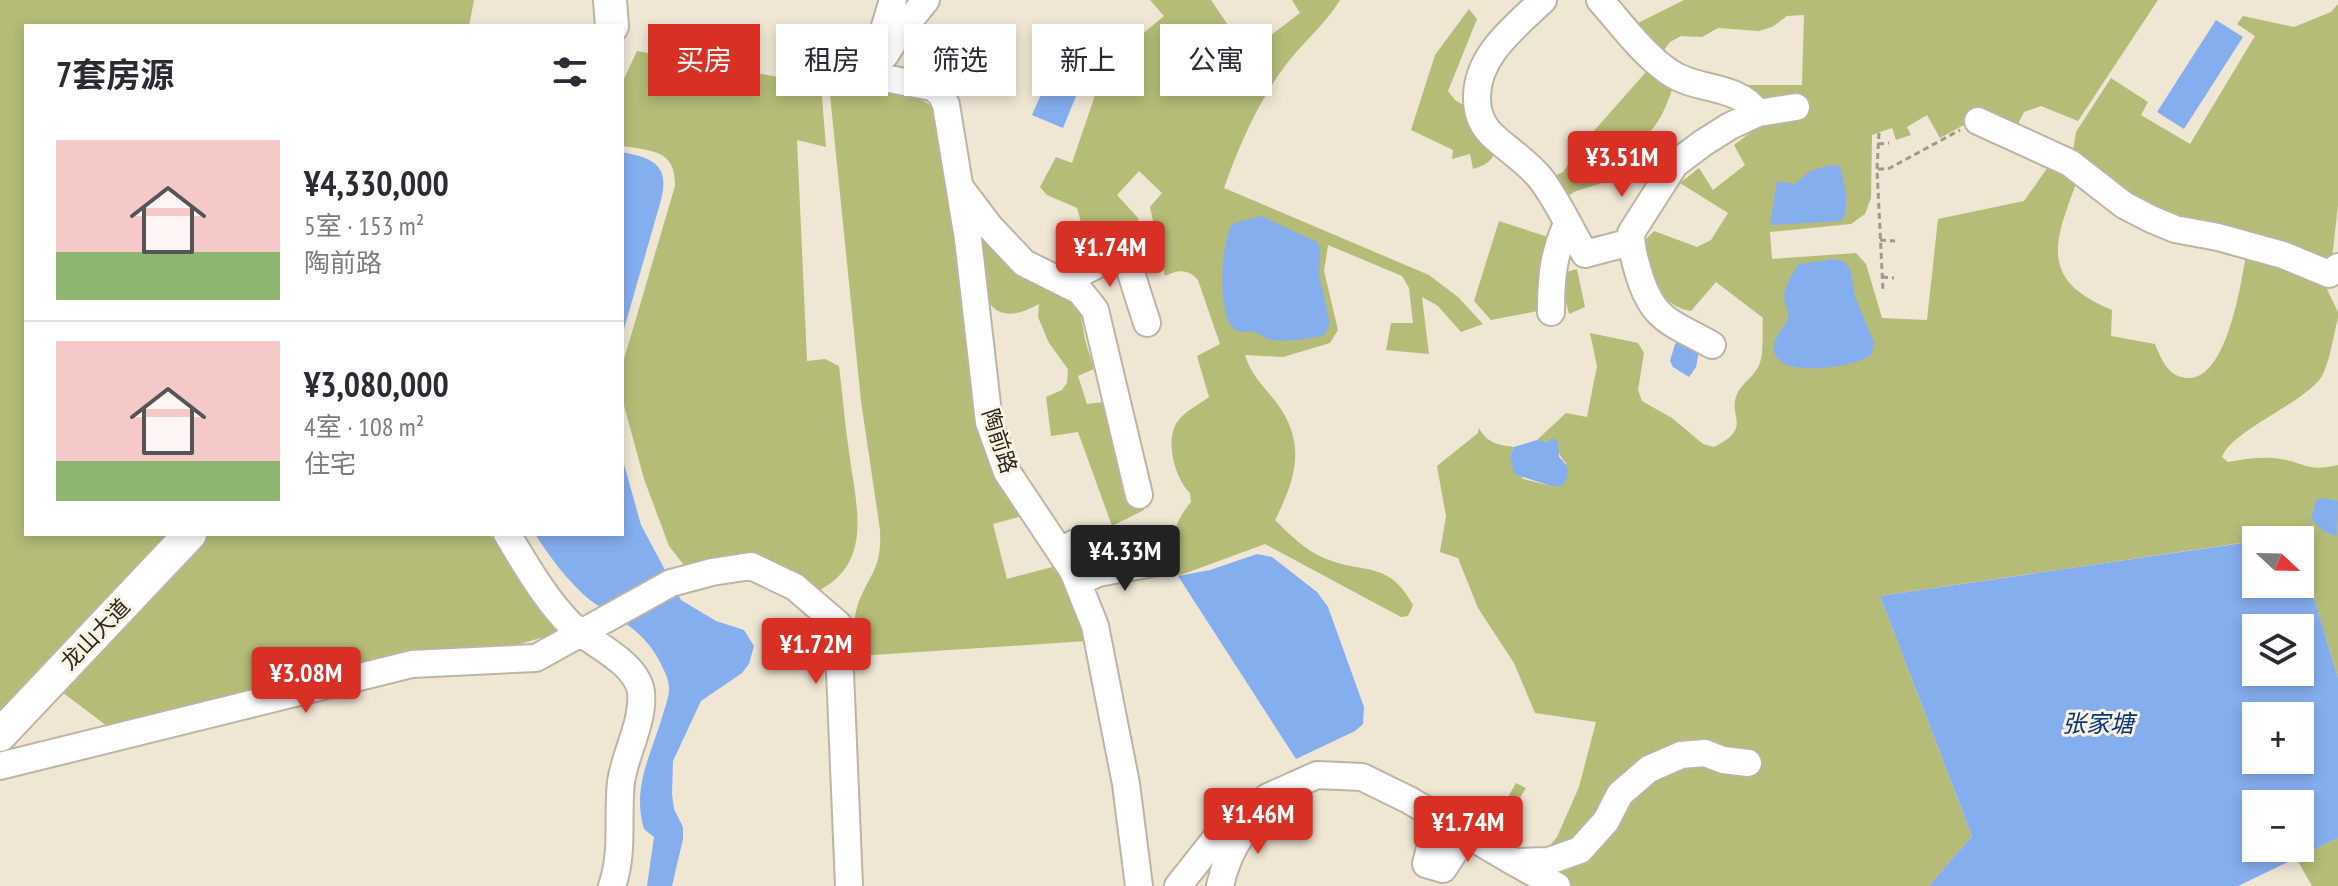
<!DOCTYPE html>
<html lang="zh">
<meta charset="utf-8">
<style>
:root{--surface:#fff;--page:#f2f2f3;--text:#2b2b33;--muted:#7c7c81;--line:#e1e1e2;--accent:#d93025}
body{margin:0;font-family:"PT Sans Narrow","Noto Sans SC",sans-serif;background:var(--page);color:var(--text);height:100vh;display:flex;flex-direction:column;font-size:30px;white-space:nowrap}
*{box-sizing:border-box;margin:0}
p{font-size:26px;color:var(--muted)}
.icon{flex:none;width:44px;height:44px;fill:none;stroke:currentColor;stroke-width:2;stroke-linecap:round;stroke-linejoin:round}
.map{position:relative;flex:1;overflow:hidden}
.side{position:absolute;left:24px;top:24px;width:600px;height:512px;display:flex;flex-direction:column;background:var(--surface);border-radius:0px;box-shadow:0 4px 12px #0003}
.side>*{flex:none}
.top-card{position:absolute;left:648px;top:24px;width:760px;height:72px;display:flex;gap:16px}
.needle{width:52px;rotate:112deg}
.controls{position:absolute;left:2242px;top:526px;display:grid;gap:16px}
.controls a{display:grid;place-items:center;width:72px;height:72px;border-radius:0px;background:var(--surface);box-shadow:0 4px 12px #0003;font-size:40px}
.price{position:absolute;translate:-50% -68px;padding:0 18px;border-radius:8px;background:var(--accent);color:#fff;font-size:26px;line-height:52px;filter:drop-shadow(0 2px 4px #0008)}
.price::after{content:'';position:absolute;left:50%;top:48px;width:24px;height:18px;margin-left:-12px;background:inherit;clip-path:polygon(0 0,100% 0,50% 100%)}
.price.current{background:#222;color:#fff}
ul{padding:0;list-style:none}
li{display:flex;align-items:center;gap:24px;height:200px;padding:0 32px}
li+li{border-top:2px solid var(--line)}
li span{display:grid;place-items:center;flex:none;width:224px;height:160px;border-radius:0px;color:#555}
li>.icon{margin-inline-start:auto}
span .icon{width:96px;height:96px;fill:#fffc;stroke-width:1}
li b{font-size:34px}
h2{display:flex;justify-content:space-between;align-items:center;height:96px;padding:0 32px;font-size:34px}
.tag{padding:0 28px;border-radius:0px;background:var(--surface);box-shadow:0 4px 12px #0003;font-size:28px;line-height:72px}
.tag.current{background:var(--accent);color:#fff}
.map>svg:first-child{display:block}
.green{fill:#b5bc78}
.water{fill:#85aeef;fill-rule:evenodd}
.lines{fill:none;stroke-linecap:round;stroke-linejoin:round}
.minor-casing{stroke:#bdb4a3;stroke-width:30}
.major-casing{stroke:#bdb4a3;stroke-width:36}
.path{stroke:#a09a8c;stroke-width:3;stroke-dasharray:6 4;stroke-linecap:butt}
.minor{stroke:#fff;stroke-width:26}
.major{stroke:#fff;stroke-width:32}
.labels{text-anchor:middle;stroke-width:6;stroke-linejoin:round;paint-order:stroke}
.street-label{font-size:22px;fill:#2a2720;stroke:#fcf3e1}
.water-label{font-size:24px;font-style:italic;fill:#03367f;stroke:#fcf3e1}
</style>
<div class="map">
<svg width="2338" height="886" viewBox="0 0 2338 886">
<rect width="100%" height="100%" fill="#efe6d4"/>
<path class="green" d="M0 0H474L469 26H26V534H489L568 630 503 649 213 701 107 726 62 692 0 724Z
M1150 0H1211L1247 53 1300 13 1292 0H1340C1325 25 1302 43 1285 66 1258 102 1239 146 1224 188L1429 275 1458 297 1483 324 1461 332 1438 306 1422 297 1429 354 1386 350 1391 323H1413L1409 288 1402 276 1328 245 1324 271 1338 330 1330 343 1283 357 1245 355C1251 375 1264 387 1276 402 1307 443 1296 479 1275 520 1289 534 1305 550 1324 558 1364 575 1388 559 1413 605L1408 616 1401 617 1265 544 1178 576C1168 547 1171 526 1191 502L1190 493C1175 479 1164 439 1178 421 1185 411 1200 404 1209 397L1197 356 1220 344 1198 280C1188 269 1179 269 1165 276L1150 207 1162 193 1139 171 1117 195 1139 219 1128 234 1088 247 1077 208 1047 195 1040 187 1056 157 1072 163 1110 51 1134 41 1164 16Z
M1684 0H2158L2078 121 2041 106 2024 112 2016 128 1973 120 1940 138 1927 115 1907 127 1911 135 1896 140 1892 128 1872 135 1871 198 1865 214 1851 224 1770 232 1772 259 1856 253 1866 264 1882 318 1927 320 1938 219 2024 201 2053 160 2079 175C2057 238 2034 278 2112 310L2111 336 2155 344C2161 359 2168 377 2187 378 2227 381 2241 283 2246 255L2323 281 2338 312V318C2334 333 2329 367 2320 379 2298 406 2232 431 2222 457L2228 462C2245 459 2264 456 2281 459 2308 464 2308 472 2338 465V678L2300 551V540H2297L2295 535 1880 596 1972 836 1929 886H1544L1533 866 1557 837 1579 787 1596 722 1535 713 1514 663 1478 608 1458 558 1440 552 1446 516 1437 466 1478 433 1479 428C1487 443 1498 445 1514 447L1510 456 1523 479 1551 486H1562L1566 463C1559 457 1557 445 1548 442 1545 441 1541 442 1537 440L1566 413 1587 417 1597 366 1590 333 1638 343 1644 353 1638 390 1642 401 1672 418 1703 444 1714 447C1754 427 1727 417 1737 394 1742 383 1756 375 1760 363 1764 351 1762 331 1763 318L1716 282 1691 311C1658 306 1646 270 1646 239L1654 231 1697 247 1711 240 1728 213 1680 183 1699 168 1713 190 1745 165 1734 145 1770 118 1745 85H1802L1804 15 1787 16 1772 27 1759 31 1718 28 1702 37 1681 36 1670 42 1659 57 1630 27Z
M2338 4V205L2331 268 2136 205 2073 151 2076 132 2111 78 2148 102 2141 115 2190 144 2255 36 2237 24 2243 16 2294 27 2331 12Z
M1469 9 1477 19 1448 91 1455 100 1465 106 1496 146C1494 161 1486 165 1473 169L1470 154 1452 159 1453 150 1411 130 1435 55Z
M637 51 821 85 826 147 797 140 807 361 825 359 839 366C843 397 845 428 850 459 857 509 873 565 816 592L796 578 687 569 669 546 644 479 622 398V366L675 186C676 149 651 151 622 146V83Z
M1654 63 1674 83C1668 104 1650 154 1622 134L1596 163 1615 179 1576 191 1560 201 1547 179 1563 172 1585 141Z
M829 85C857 88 915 88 933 108L948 184 970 362 1026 515 993 524 1007 579 1056 566 1068 583 1087 641 857 656C855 639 852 621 858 604 870 572 882 570 880 530L861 401Z
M1499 221 1554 239 1543 310 1491 320 1474 301Z
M977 226 1078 299 1085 340 1094 369 1078 376 1087 404 1113 401 1144 510 1112 526 1078 432 1051 436 1046 397 1062 390 1067 383 1068 369 1049 343 1038 317 1039 304C975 340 979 267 977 226Z
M1577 269 1585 307 1569 314 1559 274Z
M1516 783 1526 788 1509 816 1500 811Z
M2338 838V886H2312L2296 858Z"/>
<path class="water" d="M2216 20 2243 37 2184 129 2157 112Z
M1063 44 1092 57 1063 128 1032 115Z
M622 152C653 158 670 165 661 200L622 336Z
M1832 165 1840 166C1844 183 1851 205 1842 221L1770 225 1777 181 1795 184 1810 171Z
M1261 216 1317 242 1320 248 1319 275 1330 324 1324 335C1310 339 1282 343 1268 339 1261 337 1258 332 1251 331 1244 331 1239 334 1233 328 1217 313 1221 243 1232 224Z
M1834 259 1843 261 1850 268 1855 296 1874 343 1872 354C1858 367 1792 376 1778 359 1766 344 1782 331 1787 321 1791 312 1784 305 1784 297 1785 286 1793 273 1799 264Z
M1682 340 1699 352 1696 367 1689 377 1673 367 1670 361 1675 344Z
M1552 438 1558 441 1559 457C1569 466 1571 475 1562 486H1551L1514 474 1510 456 1514 447 1537 440 1548 442Z
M622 457 641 525 681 600 716 621 744 630 754 646 749 664 742 673 701 701 673 761 672 794 674 809 683 827V839L672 886H647L654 837 644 829C631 786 653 751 664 711 667 701 671 691 668 681 667 675 663 669 661 664 643 628 620 622 590 600 569 583 549 556 535 534H622Z
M2323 498 2338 501 2337 536 2325 532 2311 519 2316 500Z
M2256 541V584H2300V551L2338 678V838L2238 886H1929L1972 836 1880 596ZM2256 628H2300V672H2256ZM2256 716H2300V760H2256ZM2256 804H2300V848H2256Z
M1257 554 1272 557 1317 592 1328 607 1364 707 1363 724 1355 731 1296 759 1178 576 1210 570Z"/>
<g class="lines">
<defs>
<path id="minor" d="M893 0 882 36 864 66 866 72 873 76 932 87 941 94 946 105 968 239 989 422 1007 472 1073 571 1095 626 1126 784 1139 886
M1543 0C1514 28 1476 56 1477 99 1477 113 1481 123 1490 133 1506 149 1527 161 1541 179 1558 201 1570 229 1585 254
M1600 0C1621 24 1643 54 1669 72 1698 92 1736 83 1758 113
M885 55 899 33 926 0
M1978 121 2070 163 2124 205 2151 219 2175 229 2218 237 2283 255 2329 274 2338 267
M962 190 990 227 1024 263 1080 291 1095 310 1139 495
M1063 282 1124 251 1147 323
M1551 312C1551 278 1553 255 1567 224L1585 254 1631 242
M1712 345C1671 322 1652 321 1638 271 1634 258 1631 247 1631 233L1675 164 1703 143 1730 126 1758 113 1796 107
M507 534C526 565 545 599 571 625 590 643 637 662 641 692 644 722 625 753 621 782 617 817 624 852 612 886
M1060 551 1082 540 1098 573
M1079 582 1098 573 1158 562
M0 766 412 664 536 658 671 583 712 572 751 566 795 587 838 624 849 886
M1438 817 1426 864 1443 869 1466 834
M1514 862 1557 886
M1178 886 1220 833 1268 797 1317 775 1362 777 1409 800 1514 862 1549 861 1580 850 1606 821 1620 794 1649 769 1681 755 1705 753 1723 760 1748 763
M1220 886C1227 854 1248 808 1286 809"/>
<path id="major" d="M610 0 612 26
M0 735 190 534"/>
</defs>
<use href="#minor" class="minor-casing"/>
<use href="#major" class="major-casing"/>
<path class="path" d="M1879 133 1877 169 1883 291
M1878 144 1889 143
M1631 145 1616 165 1638 182
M1878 169H1888L1960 130
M1880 240 1895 241
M1882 277 1894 278"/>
<use href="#minor" class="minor"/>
<use href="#major" class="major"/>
</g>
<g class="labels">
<g class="street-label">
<text transform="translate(1000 441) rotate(72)" y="8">陶前路</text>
<text transform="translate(95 634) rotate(-46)" y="8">龙山大道</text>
</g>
<g class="water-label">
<text x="2098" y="732">张家塘</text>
</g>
</g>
</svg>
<div class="controls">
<a><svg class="needle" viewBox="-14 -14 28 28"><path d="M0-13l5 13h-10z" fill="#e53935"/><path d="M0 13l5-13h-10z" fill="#7c7c81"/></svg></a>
<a><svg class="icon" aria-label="layers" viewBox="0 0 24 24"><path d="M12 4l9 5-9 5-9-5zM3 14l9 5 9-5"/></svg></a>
<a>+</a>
<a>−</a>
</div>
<b class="price" style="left:1622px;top:199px">¥3.51M</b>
<b class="price" style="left:1110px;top:289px">¥1.74M</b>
<b class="price current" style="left:1125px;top:593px">¥4.33M</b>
<b class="price" style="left:816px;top:686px">¥1.72M</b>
<b class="price" style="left:306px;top:715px">¥3.08M</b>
<b class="price" style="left:1258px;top:856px">¥1.46M</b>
<b class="price" style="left:1468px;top:864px">¥1.74M</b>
<div class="top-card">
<a class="tag current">买房</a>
<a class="tag">租房</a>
<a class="tag">筛选</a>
<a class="tag">新上</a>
<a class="tag">公寓</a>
</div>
<section class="side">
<h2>7套房源<svg class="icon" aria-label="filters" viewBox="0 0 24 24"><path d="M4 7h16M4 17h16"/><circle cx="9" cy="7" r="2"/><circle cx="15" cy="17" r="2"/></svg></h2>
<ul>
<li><span style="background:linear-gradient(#f6c9c9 70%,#8fb573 0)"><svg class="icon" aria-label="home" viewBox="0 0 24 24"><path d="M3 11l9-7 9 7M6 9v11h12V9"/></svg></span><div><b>¥4,330,000</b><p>5室 · 153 m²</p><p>陶前路</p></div></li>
<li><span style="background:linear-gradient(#f6c9c9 75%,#8fb573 0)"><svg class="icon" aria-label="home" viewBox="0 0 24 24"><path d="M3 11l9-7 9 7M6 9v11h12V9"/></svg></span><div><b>¥3,080,000</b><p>4室 · 108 m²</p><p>住宅</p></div></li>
</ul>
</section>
</div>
